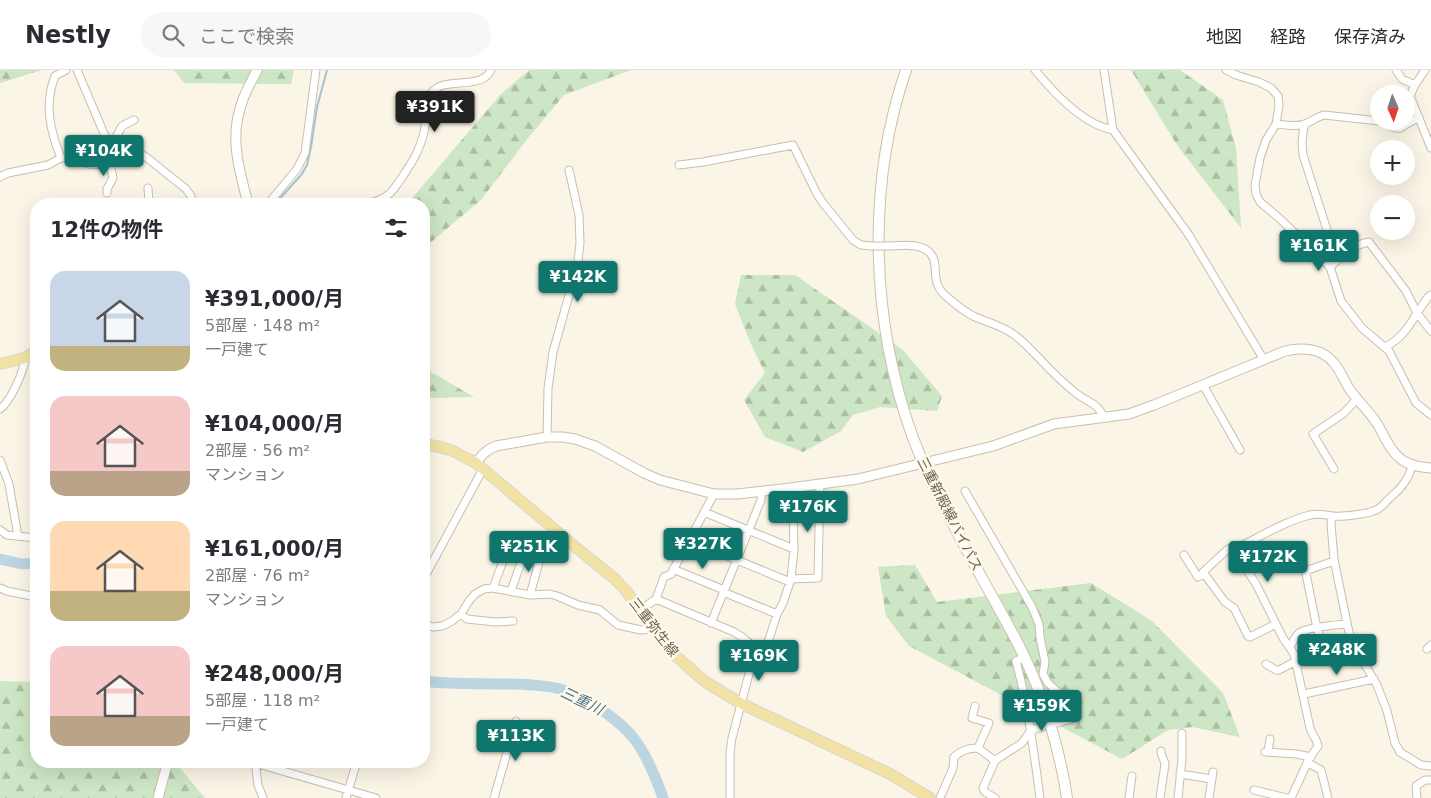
<!DOCTYPE html>
<html lang="ja">
<meta charset="utf-8">
<style>
:root{--surface:#fff;--page:#f7f7f7;--text:#2b2b33;--muted:#7c7c81;--line:#e1e1e2;--accent:#0f766e}
body{margin:0;font-family:"DejaVu Sans","Noto Sans JP",sans-serif;background:var(--page);color:var(--text);height:100vh;display:flex;flex-direction:column;font-size:19px;white-space:nowrap}
*{box-sizing:border-box;margin:0}
p{font-size:16px;color:var(--muted)}
.icon{flex:none;width:28px;height:28px;fill:none;stroke:currentColor;stroke-width:2;stroke-linecap:round;stroke-linejoin:round}
.map{position:relative;flex:1;overflow:hidden}
.side{position:absolute;left:30px;top:128px;width:400px;height:570px;display:flex;flex-direction:column;background:var(--surface);border-radius:20px;box-shadow:0 5px 20px #0002}
.side>*{flex:none}
.needle{width:32px;rotate:177deg}
.controls{position:absolute;left:1370px;top:15px;display:grid;gap:10px}
.controls a{display:grid;place-items:center;width:45px;height:45px;border-radius:50%;background:var(--surface);box-shadow:0 5px 20px #0002;font-size:25px}
.price{position:absolute;translate:-50% -42px;padding:0 11px;border-radius:5px;background:var(--accent);color:#fff;font-size:16px;line-height:32px;filter:drop-shadow(0 1px 2px #0008)}
.price::after{content:'';position:absolute;left:50%;top:30px;width:15px;height:11px;margin-left:-8px;background:inherit;clip-path:polygon(0 0,100% 0,50% 100%)}
.price.selected{background:#222;color:#fff}
ul{padding:0;list-style:none}
li{display:flex;align-items:center;gap:15px;height:125px;padding:0 20px}
li span{display:grid;place-items:center;flex:none;width:140px;height:100px;border-radius:15px;color:#555}
li>.icon{margin-inline-start:auto}
span .icon{width:60px;height:60px;fill:#fffc;stroke-width:1}
li b{font-size:21px}
h2{display:flex;justify-content:space-between;align-items:center;height:60px;padding:0 20px;font-size:21px}
header{display:flex;align-items:center;gap:30px;box-sizing:border-box;height:70px;padding:0 25px;background:var(--surface);border-bottom:1px solid var(--line)}
header strong{font-size:24px}
nav{display:flex;gap:28px;margin-inline-start:auto;font-size:18px}
.search{width:350px;height:45px;background:var(--page);display:flex;align-items:center;gap:12px;box-sizing:border-box;padding:0 18px;border-radius:28px;color:var(--muted);font-size:19px}
.map>svg:first-child{display:block}
.forest{fill:url(#forest-firs)}
.lines{fill:none;stroke-linecap:round;stroke-linejoin:round}
.stream{stroke:#a3c3d2;stroke-width:2}
.river{stroke:#bcd6e1;stroke-width:11}
.minor-casing{stroke:#cabead;stroke-width:9}
.tertiary-casing{stroke:#cabead;stroke-width:11}
.secondary-casing{stroke:#cdc0ab;stroke-width:12}
.primary-casing{stroke:#dad5d1;stroke-width:12}
.minor{stroke:#fff;stroke-width:7}
.tertiary{stroke:#fff;stroke-width:9}
.secondary{stroke:#fff;stroke-width:10}
.primary{stroke:#f2e2a4;stroke-width:10}
.minor-bridge-casing{stroke:#cabead;stroke-width:9;stroke-linecap:butt}
.minor-bridge{stroke:#fff;stroke-width:7}
.labels{text-anchor:middle;stroke-width:5;stroke-linejoin:round;paint-order:stroke}
.street-label{font-size:14px;fill:#705f4d;stroke:#fdf9eb}
.water-label{font-size:15px;font-style:italic;fill:#4c7488;stroke:#fdf9eb}
</style>
<header>
<strong>Nestly</strong>
<div class="search"><svg class="icon" aria-label="search" viewBox="0 0 24 24"><circle cx="10" cy="10" r="6"/><path d="M15 15l6 6"/></svg>ここで検索</div>
<nav><a>地図</a><a>経路</a><a>保存済み</a></nav>
</header>
<div class="map">
<svg width="1431" height="728" viewBox="0 0 1431 728">
<defs>
<pattern id="forest-firs" width="22" height="20" patternUnits="userSpaceOnUse" patternTransform="scale(1.25)"><rect width="22" height="20" fill="#cde6c5"/><path d="M5 1l3.5 6h-7zM16 11l3.5 6h-7z" fill="#abbea2"/></pattern>
</defs>
<rect width="100%" height="100%" fill="#faf5e6"/>
<path class="forest" d="M0 0H42L0 13Z
M174 0H294L291 14 184 13Z
M529 0H631L564 25 528 68 481 130 424 178V134H407L501 24Z
M1131 0H1180L1223 30 1236 78 1241 158 1177 75Z
M741 205H795L902 279 942 326 937 341 880 337 853 345 841 361 803 382 765 367 744 330 765 303 750 272 735 234Z
M424 298 474 327 424 328Z
M915 495 937 532 1091 513 1152 551 1223 623 1240 667 1192 657 1168 660 1122 689 909 576 886 546 878 497Z
M0 611 36 612V691H174L205 728H0Z"/>
<g class="lines">
<path class="stream" d="M275 134 302 104 307 95 311 77 317 37 327 0"/>
<path class="river" d="M0 489 22 494 36 493
M424 611C454 615 481 613 511 614 523 614 550 616 560 619 586 627 619 649 635 670 648 687 656 708 663 728"/>
<defs>
<path id="minor" d="M77 0 108 73 134 80 146 87 186 119 191 126V134
M1035 0C1053 22 1084 55 1113 60
M1104 0 1113 60 1189 165 1264 290
M1226 0 1236 5 1259 12 1271 18 1278 26 1279 35 1276 54 1266 70 1260 88 1255 115 1256 124 1260 132 1279 148 1330 197 1341 231 1362 258 1389 281 1416 333 1431 345
M1396 0 1402 9 1415 15
M1425 0 1415 15 1410 26 1431 78
M1380 51 1395 58H1400L1419 47
M1276 54C1285 55 1297 57 1305 54 1312 51 1317 47 1324 45L1379 51
M1304 54 1302 73 1303 85 1337 191
M61 88H76L88 94 110 95V92L106 82 108 73 115 69 122 56 134 50
M679 95 703 92 793 75 817 124 823 133 853 170 861 175 872 176
M0 107 8 103 48 95 61 88C50 61 44 34 55 6L66 0
M148 118 149 134
M107 123V119L113 108 110 95
M268 134 297 99 305 83 316 0
M368 134C375 131 383 130 389 124 394 120 397 114 401 109 413 91 421 79 425 57 428 45 425 29 434 20 448 7 482 20 491 0
M886 176C899 176 920 172 930 183 941 195 928 212 947 227 955 234 965 242 975 247 987 252 1002 256 1013 264 1022 270 1030 279 1038 287 1050 300 1063 313 1077 324 1089 333 1098 333 1104 348
M1330 197C1342 186 1352 175 1369 172L1406 221 1417 243C1409 257 1400 270 1385 277
M1431 225 1428 227 1417 243 1431 261
M1203 315 1240 380
M0 339C11 331 24 301 25 288
M547 367 548 318 553 282 573 211 578 191 580 173 579 145 569 100
M0 390 9 414 18 466
M1334 399 1313 364 1344 343 1357 329
M965 421 1032 537 1039 554 1040 567 1045 592 1043 604 1048 613 1072 635 1073 644 1071 649 1057 653
M704 442 794 479
M1332 446 1331 454 1334 489 1348 558 1352 573 1377 615 1387 641 1395 673 1400 682 1421 695 1431 696
M0 460 7 465 36 468
M689 470 790 512
M1238 480 1232 478 1228 479 1203 502 1225 532 1234 538 1248 566 1250 567 1276 554
M1184 485 1198 507 1204 504
M673 499 724 520
M424 508 483 399
M791 509 818 508 820 413
M0 518 7 521 36 527
M493 518 502 494
M511 521 526 478
M723 522 777 544
M530 525 539 492
M656 529 734 562 742 567 764 585
M640 540 656 529 664 507 671 504 714 424
M461 544 467 549 495 552 513 551
M711 553 761 430V421
M424 554 433 557 442 556 452 551 461 544 469 531 475 524 484 519 493 518 530 525 550 524 557 526 578 535 600 540 618 555 641 560 653 559
M1290 577C1293 572 1295 566 1299 563 1307 557 1336 555 1347 554
M1427 579 1431 575
M1325 583 1317 558 1306 504 1308 500 1334 491
M1025 587 1016 591C1028 636 1034 682 1040 728
M1266 594 1276 600H1279L1296 591
M1304 624 1374 609
M978 678 994 690V693L983 718 985 722 995 728
M1265 682 1296 684 1311 687
M1268 682 1270 669
M255 691 258 715 263 728
M994 691 1022 673 1031 660 1042 657
M255 693 376 728
M1308 693 1321 700 1328 728
M1180 704 1212 709
M1254 720 1287 728
M346 728 357 691
M494 728 516 651
M730 728V683L732 668 750 600 764 585 777 544 783 533 791 509 794 479 793 440 790 418
M940 728 953 698 954 687C962 680 968 678 978 678L989 653 972 648 975 636
M1129 728 1132 706
M1160 728 1165 694C1164 689 1161 686 1161 681
M1178 728 1182 689V663
M1209 728 1213 702
M1291 728 1309 689 1318 676C1317 669 1312 665 1310 658L1294 584 1283 568 1256 514 1238 486V480L1241 476C1263 465 1286 451 1310 445 1319 443 1324 445 1333 446 1342 447 1370 444 1378 439 1383 436 1387 430 1392 426 1401 419 1410 407 1412 395
M1417 728 1416 716 1425 710H1431"/>
<path id="tertiary" d="M248 134C240 102 230 71 240 39 243 25 251 13 257 0
M476 393C482 385 486 380 496 376L547 367H563L575 369 595 376 644 403 660 410 714 424H737L790 418 858 409 993 376 1054 354 1129 344 1154 335 1285 281C1302 277 1322 278 1334 293 1341 301 1344 311 1350 320 1359 332 1370 342 1378 355 1385 367 1390 381 1402 390 1411 396 1421 397 1431 398
M158 728 168 691"/>
<path id="secondary" d="M906 0C866 117 871 252 913 368 919 382 924 397 931 411 947 444 965 477 983 510 1004 548 1027 586 1041 627 1053 660 1062 694 1067 728"/>
<path id="primary" d="M0 294 25 288 36 280
M424 374 440 377 453 381 476 393 573 475 615 509 627 522 665 575 677 587 704 611 742 634 890 704 930 728"/>
</defs>
<use href="#minor" class="minor-casing"/>
<use href="#tertiary" class="tertiary-casing"/>
<use href="#secondary" class="secondary-casing"/>
<use href="#primary" class="primary-casing"/>
<use href="#minor" class="minor"/>
<use href="#tertiary" class="tertiary"/>
<use href="#secondary" class="secondary"/>
<use href="#primary" class="primary"/>
<defs>
<path id="minor-bridge" d="M872 176H886"/>
</defs>
<use href="#minor-bridge" class="minor-bridge-casing"/>
<use href="#minor-bridge" class="minor-bridge"/>
</g>
<g class="labels">
<g class="street-label">
<text transform="translate(950 444) rotate(63)" y="5">三重新殿線バイパス</text>
<text transform="translate(654 557) rotate(52)" y="5">三重弥生線</text>
</g>
<g class="water-label">
<text transform="translate(582 631) rotate(26)" y="5">三重川</text>
</g>
</g>
</svg>
<div class="controls">
<a><svg class="needle" viewBox="-14 -14 28 28"><path d="M0-13l5 13h-10z" fill="#e53935"/><path d="M0 13l5-13h-10z" fill="#7c7c81"/></svg></a>
<a>+</a>
<a>−</a>
</div>
<b class="price selected" style="left:435px;top:63px">¥391K</b>
<b class="price" style="left:104px;top:107px">¥104K</b>
<b class="price" style="left:1319px;top:202px">¥161K</b>
<b class="price" style="left:578px;top:233px">¥142K</b>
<b class="price" style="left:808px;top:463px">¥176K</b>
<b class="price" style="left:703px;top:500px">¥327K</b>
<b class="price" style="left:529px;top:503px">¥251K</b>
<b class="price" style="left:1268px;top:513px">¥172K</b>
<b class="price" style="left:1337px;top:606px">¥248K</b>
<b class="price" style="left:759px;top:612px">¥169K</b>
<b class="price" style="left:1042px;top:662px">¥159K</b>
<b class="price" style="left:516px;top:692px">¥113K</b>
<section class="side">
<h2>12件の物件<svg class="icon" aria-label="filters" viewBox="0 0 24 24"><path d="M4 7h16M4 17h16"/><circle cx="9" cy="7" r="2"/><circle cx="15" cy="17" r="2"/></svg></h2>
<ul>
<li><span style="background:linear-gradient(#c9d6e8 75%,#c2b280 0)"><svg class="icon" aria-label="home" viewBox="0 0 24 24"><path d="M3 11l9-7 9 7M6 9v11h12V9"/></svg></span><div><b>¥391,000/月</b><p>5部屋 · 148 m²</p><p>一戸建て</p></div></li>
<li><span style="background:linear-gradient(#f6c9c9 75%,#b9a48a 0)"><svg class="icon" aria-label="home" viewBox="0 0 24 24"><path d="M3 11l9-7 9 7M6 9v11h12V9"/></svg></span><div><b>¥104,000/月</b><p>2部屋 · 56 m²</p><p>マンション</p></div></li>
<li><span style="background:linear-gradient(#ffd9b3 70%,#c2b280 0)"><svg class="icon" aria-label="home" viewBox="0 0 24 24"><path d="M3 11l9-7 9 7M6 9v11h12V9"/></svg></span><div><b>¥161,000/月</b><p>2部屋 · 76 m²</p><p>マンション</p></div></li>
<li><span style="background:linear-gradient(#f6c9c9 70%,#b9a48a 0)"><svg class="icon" aria-label="home" viewBox="0 0 24 24"><path d="M3 11l9-7 9 7M6 9v11h12V9"/></svg></span><div><b>¥248,000/月</b><p>5部屋 · 118 m²</p><p>一戸建て</p></div></li>
</ul>
</section>
</div>
